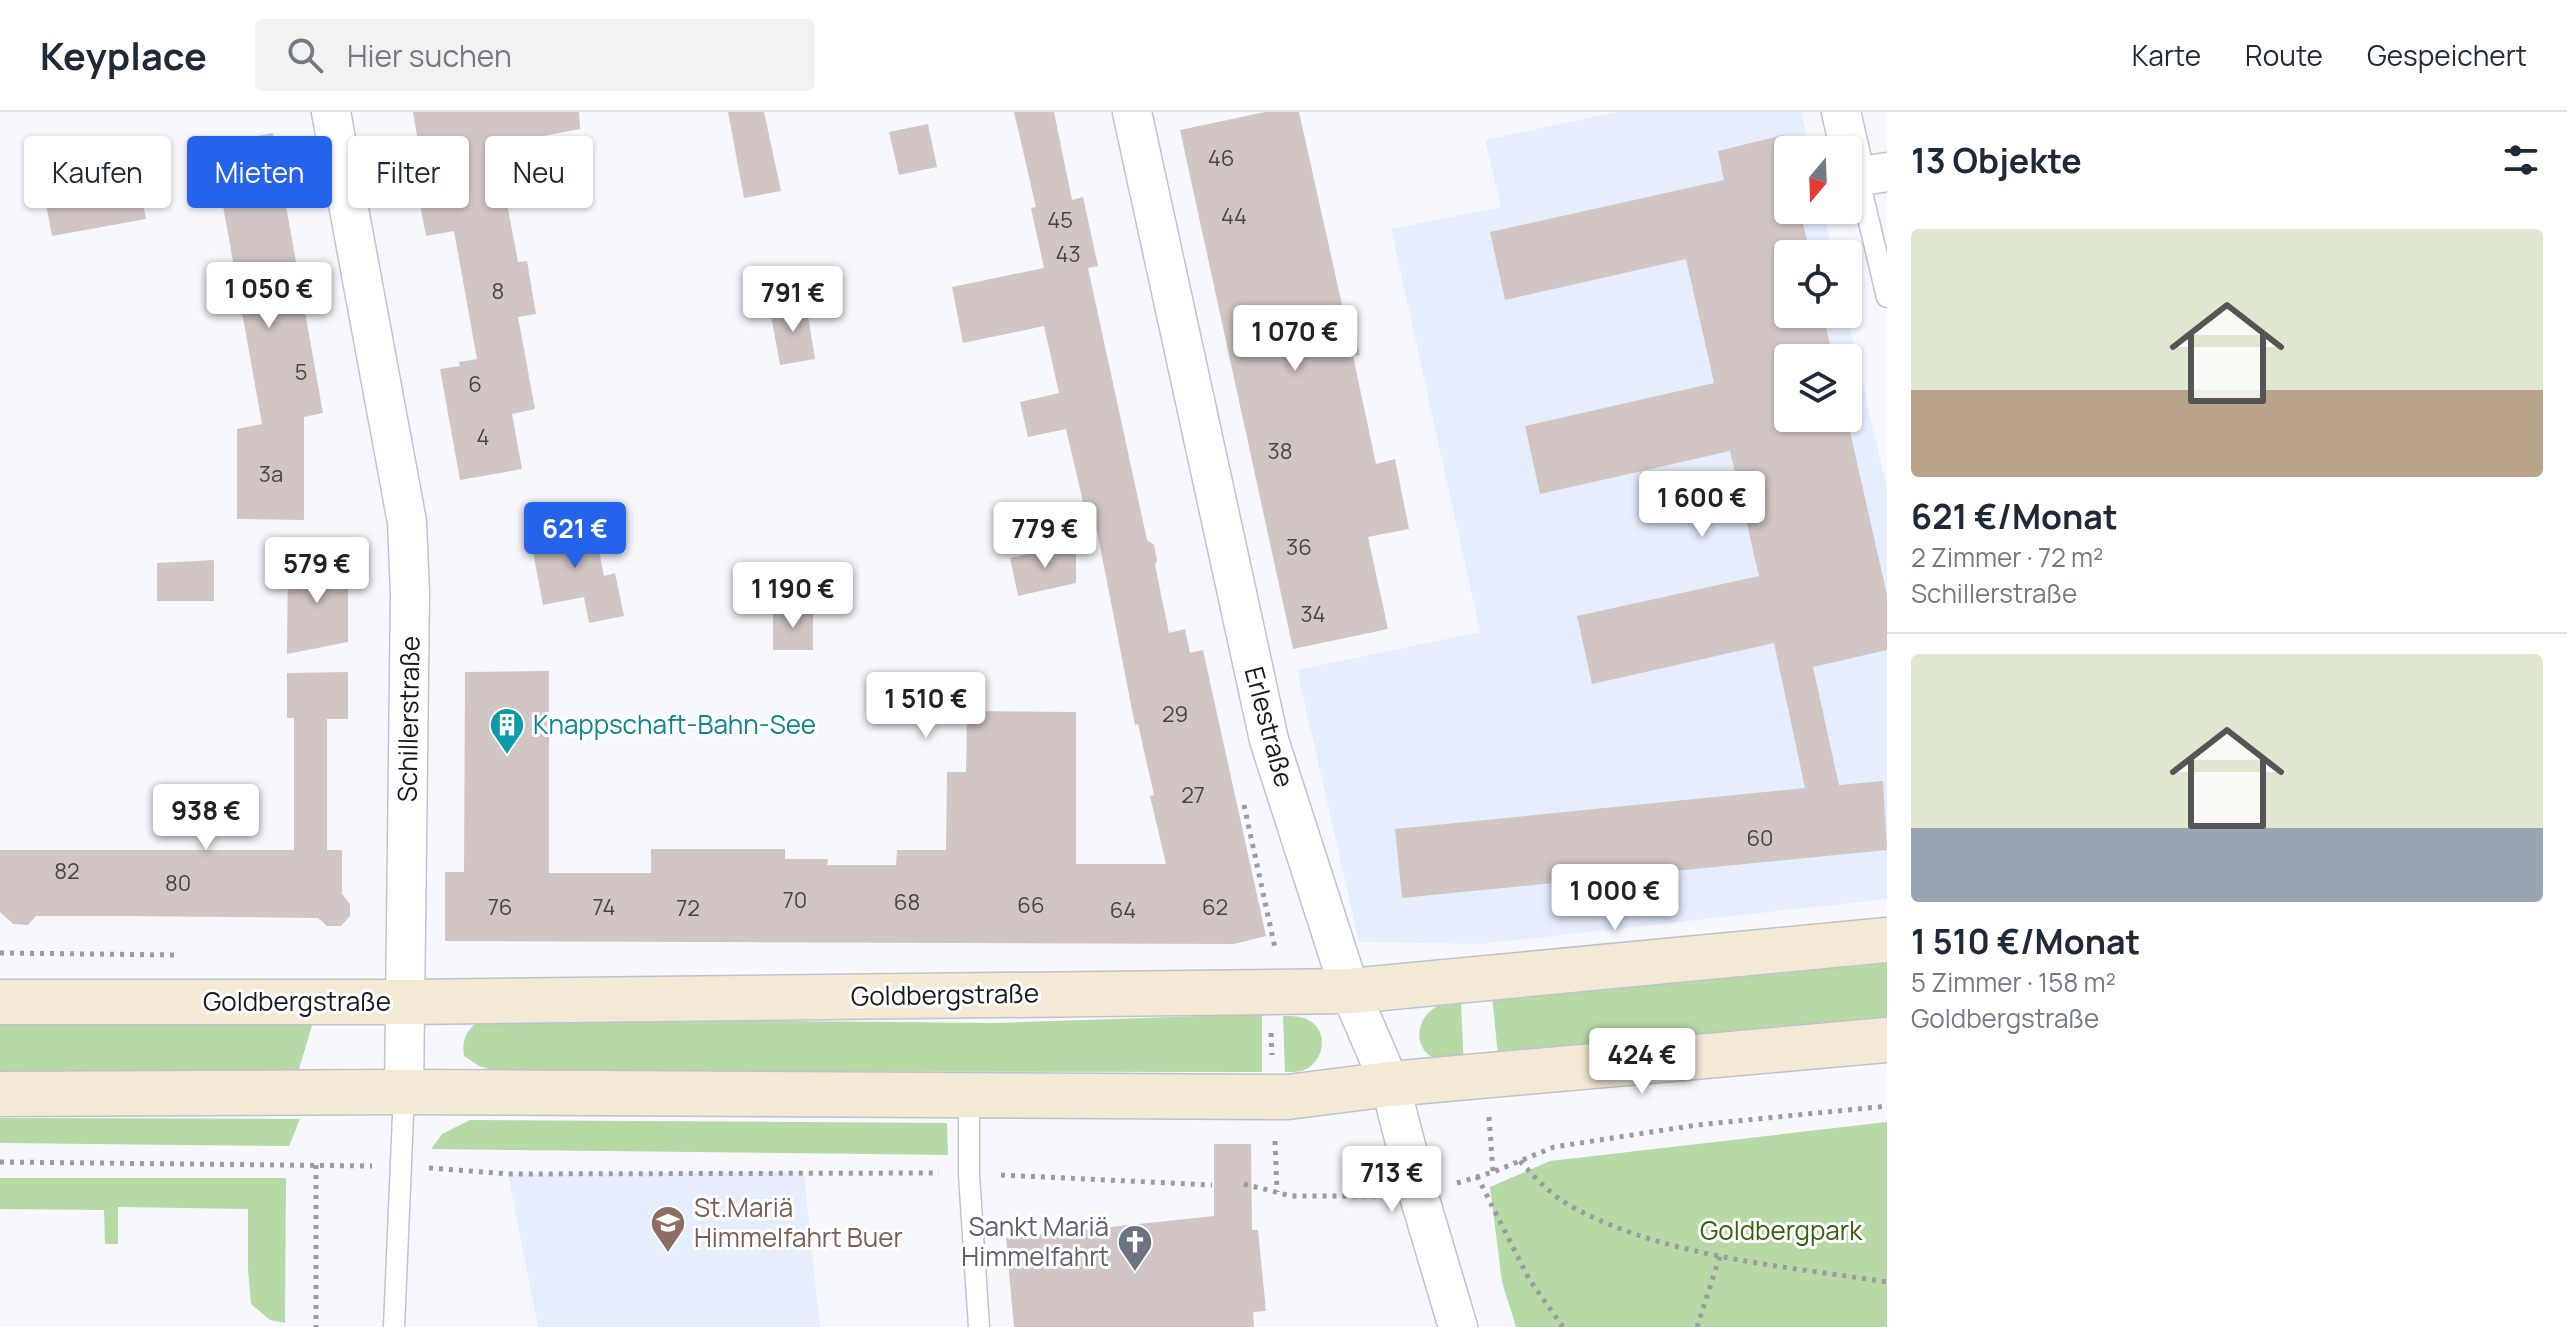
<!DOCTYPE html>
<html lang="de">
<meta charset="utf-8">
<style>
:root{--surface:#fff;--page:#f2f2f3;--text:#1f2937;--muted:#747a83;--line:#e0e1e3;--accent:#2563eb}
body{margin:0;font-family:Manrope,sans-serif;background:var(--page);color:var(--text);height:100vh;display:flex;flex-direction:column;font-size:30px;white-space:nowrap}
*{box-sizing:border-box;margin:0}
p{font-size:26px;color:var(--muted)}
.icon{flex:none;width:44px;height:44px;fill:none;stroke:currentColor;stroke-width:2;stroke-linecap:round;stroke-linejoin:round}
.map{position:relative;flex:1;overflow:hidden}
.panel{display:flex;flex-direction:column;background:var(--surface);width:680px}
.panel>*{flex:none}
.banner{position:absolute;left:24px;top:24px;width:760px;height:72px;display:flex;gap:16px}
.needle{width:52px;rotate:199deg}
.tools{position:absolute;left:1774px;top:24px;display:grid;gap:16px}
.tools a{display:grid;place-items:center;width:88px;height:88px;border-radius:8px;background:var(--surface);box-shadow:0 2px 6px #0004;font-size:40px}
.price{position:absolute;translate:-50% -68px;padding:0 18px;border-radius:8px;background:#fff;color:#222;font-size:26px;line-height:52px;filter:drop-shadow(0 2px 4px #0008)}
.price::after{content:'';position:absolute;left:50%;top:48px;width:24px;height:18px;margin-left:-12px;background:inherit;clip-path:polygon(0 0,100% 0,50% 100%)}
.price.on{background:var(--accent);color:#fff}
ul{padding:0;list-style:none}
li{display:grid;align-content:center;gap:16px;height:424px;padding:0 24px}
li+li{border-top:2px solid var(--line)}
li span{display:grid;place-items:center;height:248px;border-radius:8px;color:#555}
li>.icon{margin-inline-start:auto}
span .icon{width:144px;height:144px;fill:#fffc;stroke-width:1}
li b{font-size:34px}
h2{display:flex;justify-content:space-between;align-items:center;height:96px;padding:0 24px;font-size:34px}
.pill{padding:0 28px;border-radius:8px;background:var(--surface);box-shadow:0 2px 6px #0004;font-size:28px;line-height:72px}
.pill.on{background:var(--accent);color:#fff}
header{display:flex;align-items:center;gap:48px;box-sizing:border-box;height:112px;padding:0 40px;background:var(--surface);border-bottom:2px solid var(--line)}
header strong{font-size:38px}
nav{display:flex;gap:44px;margin-inline-start:auto;font-size:28px}
.search{width:560px;height:72px;background:var(--page);display:flex;align-items:center;gap:20px;box-sizing:border-box;padding:0 28px;border-radius:8px;color:var(--muted);font-size:30px}
main{display:flex;flex:1;min-height:0}
.map>svg:first-child{display:block}
.built{fill:#e6eefe;fill-rule:evenodd}
.green{fill:#b7d9a6}
.building{fill:#d1c6c4}
.lines{fill:none;stroke-linecap:round;stroke-linejoin:round}
.lane-casing{stroke:#bfc3cc;stroke-width:23}
.street-casing{stroke:#bfc3cc;stroke-width:41}
.secondary-casing{stroke:#bfc3cc;stroke-width:47}
.path{stroke:#9a9ca1;stroke-width:5;stroke-dasharray:4 6;stroke-linecap:butt}
.lane{stroke:#fff;stroke-width:20}
.street{stroke:#fff;stroke-width:38}
.secondary{stroke:#f3e9d4;stroke-width:44}
.labels{text-anchor:middle;stroke-width:6;stroke-linejoin:round;paint-order:stroke}
.number-label{font-size:22px;fill:#464446}
.street-label{font-size:26px;fill:#17191c;stroke:#fff}
.culture-label{font-size:26px;fill:#0d838f;stroke:#fff;text-anchor:start}
.education-label{font-size:26px;fill:#785e54;stroke:#fff;text-anchor:start}
.worship-label{font-size:26px;fill:#5b616d;stroke:#fff;text-anchor:end}
.park-label{font-size:26px;fill:#33620c;stroke:#fff}
</style>
<header>
<strong>Keyplace</strong>
<div class="search"><svg class="icon" aria-label="search" viewBox="0 0 24 24"><circle cx="10" cy="10" r="6"/><path d="M15 15l6 6"/></svg>Hier suchen</div>
<nav><a>Karte</a><a>Route</a><a>Gespeichert</a></nav>
</header>
<main>
<div class="map">
<svg width="1887" height="1215" viewBox="0 0 1887 1215">
<rect width="100%" height="100%" fill="#f6f8fe"/>
<path class="built" d="M1616 0H1801L1810 38H1788V98H1823L1833 142H1788V202H1847L1887 378V787L1481 832 1359 830 1297 558 1480 520 1391 117 1501 95 1485 28ZM1788 246H1848V306H1788Z
M804 1060 820 1215H538L508 1062Z"/>
<path class="green" d="M1887 845V916L1499 954 1492 884Z
M1461 890 1464 958C1453 954 1438 951 1429 943 1413 930 1418 905 1436 895 1443 891 1452 891 1461 890Z
M1262 902V960L495 959 479 954 464 944C462 928 465 921 477 910L587 907 992 911Z
M1283 904C1293 904 1305 904 1313 911 1329 924 1322 951 1304 958 1299 960 1291 960 1285 960Z
M0 907 313 910 297 964 0 959Z
M0 1006 300 1007 289 1034 0 1031Z
M470 1008 947 1011 948 1043 431 1037 442 1022Z
M1887 1010V1215H1516L1502 1170 1490 1075 1550 1049Z
M0 1066H286L285 1211 270 1208 251 1192 248 1158V1097L118 1095V1132H105L104 1098 0 1097Z"/>
<path class="building" d="M413 0H579L580 17 496 33 518 150 527 149 536 202 518 205 535 297 512 302 522 357 460 368 440 257 460 254 459 250 477 247 454 119 426 124 415 66 424 65Z
M728 0H764L781 79 744 86Z
M1014 0H1054L1072 88 1083 85 1098 154 1088 156 1147 428 1154 433 1157 448 1155 453 1169 521 1185 517 1190 541 1203 538 1266 824 1234 832 445 829V760H464L465 560 549 559V761H651V737H785V747H828L827 753H896L897 738H946L947 660H966L967 599 1076 600V752H1166L1150 684 1154 683 1146 648 1138 612 1135 613 1097 419 1090 420 1066 317 1028 325 1020 290 1059 281 1044 214 963 231 952 175 1044 156 1031 96 1036 95Z
M1265 0H1299L1345 206 1351 204 1360 243 1353 244 1376 352 1395 347 1409 417 1368 425 1388 517 1293 537 1180 18Z
M928 12 937 55 899 63 889 20Z
M273 21 323 301 304 305V408L237 407V317L262 312 212 32Z
M1783 23 1788 46V98H1800L1810 142H1788V202H1823L1833 246H1788V306H1847L1887 483V538L1813 555 1839 673 1883 669 1887 738 1402 786 1395 717 1805 676 1774 531 1592 572 1577 504 1759 464 1730 339 1540 382 1525 314 1714 271 1686 147 1505 188 1490 120 1724 68 1718 39Z
M139 70 146 107 52 124 45 87Z
M806 192 815 247 780 253 770 198Z
M593 408 604 464 615 461 624 504 589 511 584 485 543 493 529 419Z
M1076 431V471L1018 484 1010 446Z
M214 448V489H157V451Z
M288 448H327V453H348V530L287 542Z
M813 497V538H773V498Z
M348 560V607H327V738H342V782L350 792V804L341 814H327L318 806 122 804H36L28 813 13 812 0 800V738H294V606H287V561Z
M1214 1032H1251L1252 1118H1258L1266 1199 1253 1200 1254 1215H1014L1006 1126 1214 1104Z"/>
<g class="lines">
<defs>
<path id="lane" d="M1856 65 1863 85 1887 185
M969 983V1062L979 1215
M394 1215 404 980"/>
<path id="street" d="M331 0 407 410 410 481 404 980
M1132 0 1269 628 1350 879 1390 972 1419 1084 1458 1215
M1841 0 1856 65 1887 60"/>
<path id="secondary" d="M0 890H407L1350 879 1887 828
M0 982 404 980 1288 985 1390 972 1887 928"/>
</defs>
<use href="#lane" class="lane-casing"/>
<use href="#street" class="street-casing"/>
<use href="#secondary" class="secondary-casing"/>
<path class="path" d="M1244 693 1275 836
M0 841 178 843
M1271 921 1272 943
M1489 1005 1493 1060
M1275 1029 1277 1080
M1520 1049C1537 1068 1553 1085 1576 1097 1670 1146 1784 1154 1887 1170
M0 1050 372 1054
M316 1053V1215
M429 1056 508 1062 939 1061
M1001 1063 1212 1073
M1477 1064 1529 1167 1563 1215
M1457 1071 1493 1060 1554 1035 1697 1013 1887 994
M1244 1072 1291 1084H1378
M1697 1215 1720 1144"/>
<use href="#lane" class="lane"/>
<use href="#street" class="street"/>
<use href="#secondary" class="secondary"/>
</g>
<defs>
<symbol id="building-pin" viewBox="-11 -11 22 30"><path d="M0 17L-7.5 6A9.5 9.5 0 1 1 7.5 6Z" fill="#0f9aa8" stroke="#fff"/><path d="M-4-6H4V6H1V3H-1V6H-4ZM-2.5-4.3h1.7v1.8h-1.7ZM.8-4.3h1.7v1.8H.8ZM-2.5-1h1.7V.8h-1.7ZM.8-1h1.7V.8H.8Z" fill="#fff"/></symbol>
<symbol id="school-pin" viewBox="-11 -11 22 30"><path d="M0 17L-7.5 6A9.5 9.5 0 1 1 7.5 6Z" fill="#8d6e63" stroke="#fff"/><path d="M0-5L7-2L0 1L-7-2ZM-4 1L0 2.5L4 1V4Q0 6-4 4Z" fill="#fff"/></symbol>
<symbol id="church-pin" viewBox="-11 -11 22 30"><path d="M0 17L-7.5 6A9.5 9.5 0 1 1 7.5 6Z" fill="#6b7280" stroke="#fff"/><path d="M-1.2-6h2.4v3.5h3.3v2.4h-3.3V6h-2.4V-.1h-3.3v-2.4h3.3Z" fill="#fff"/></symbol>
</defs>
<g fill-rule="evenodd">
<use href="#building-pin" x="487" y="593" width="40" height="54"/>
<use href="#school-pin" x="648" y="1091" width="40" height="54"/>
<use href="#church-pin" x="1115" y="1110" width="40" height="54"/>
</g>
<g class="labels">
<g class="number-label">
<text x="1221" y="54">46</text>
<text x="1234" y="112">44</text>
<text x="1060" y="116">45</text>
<text x="1068" y="150">43</text>
<text x="498" y="187">8</text>
<text x="301" y="268">5</text>
<text x="475" y="280">6</text>
<text x="483" y="333">4</text>
<text x="1280" y="347">38</text>
<text x="271" y="370">3a</text>
<text x="1299" y="443">36</text>
<text x="1313" y="510">34</text>
<text x="1175" y="610">29</text>
<text x="1193" y="691">27</text>
<text x="1760" y="734">60</text>
<text x="67" y="767">82</text>
<text x="178" y="779">80</text>
<text x="795" y="796">70</text>
<text x="907" y="798">68</text>
<text x="1031" y="801">66</text>
<text x="500" y="803">76</text>
<text x="604" y="803">74</text>
<text x="1215" y="803">62</text>
<text x="688" y="804">72</text>
<text x="1123" y="806">64</text>
</g>
<g class="street-label">
<text transform="translate(409 607) rotate(-89)" y="9">Schillerstraße</text>
<text transform="translate(1269 615) rotate(75)" y="9">Erlestraße</text>
<text transform="translate(945 883) rotate(-1)" y="9">Goldbergstraße</text>
<text x="297" y="899">Goldbergstraße</text>
</g>
<g class="culture-label">
<text x="533" y="622">Knappschaft-Bahn-See</text>
</g>
<g class="education-label">
<text x="694" y="1105">St.Mariä<tspan x="694" dy="30">Himmelfahrt Buer</tspan></text>
</g>
<g class="worship-label">
<text x="1109" y="1124">Sankt Mariä<tspan x="1109" dy="30">Himmelfahrt</tspan></text>
</g>
<g class="park-label">
<text x="1781" y="1128">Goldbergpark</text>
</g>
</g>
</svg>
<div class="tools">
<a><svg class="needle" viewBox="-14 -14 28 28"><path d="M0-13l5 13h-10z" fill="#e53935"/><path d="M0 13l5-13h-10z" fill="#747a83"/></svg></a>
<a><svg class="icon" aria-label="locate" viewBox="0 0 24 24"><circle cx="12" cy="12" r="6"/><path d="M12 2v4M12 18v4M2 12h4M18 12h4"/></svg></a>
<a><svg class="icon" aria-label="layers" viewBox="0 0 24 24"><path d="M12 4l9 5-9 5-9-5zM3 14l9 5 9-5"/></svg></a>
</div>
<b class="price" style="left:269px;top:218px">1 050 €</b>
<b class="price" style="left:793px;top:222px">791 €</b>
<b class="price" style="left:1295px;top:261px">1 070 €</b>
<b class="price" style="left:1702px;top:427px">1 600 €</b>
<b class="price on" style="left:575px;top:458px">621 €</b>
<b class="price" style="left:1045px;top:458px">779 €</b>
<b class="price" style="left:317px;top:493px">579 €</b>
<b class="price" style="left:793px;top:518px">1 190 €</b>
<b class="price" style="left:926px;top:628px">1 510 €</b>
<b class="price" style="left:206px;top:740px">938 €</b>
<b class="price" style="left:1615px;top:820px">1 000 €</b>
<b class="price" style="left:1642px;top:984px">424 €</b>
<b class="price" style="left:1392px;top:1102px">713 €</b>
<div class="banner">
<a class="pill">Kaufen</a>
<a class="pill on">Mieten</a>
<a class="pill">Filter</a>
<a class="pill">Neu</a>
</div>
</div>
<section class="panel">
<h2>13 Objekte<svg class="icon" aria-label="filters" viewBox="0 0 24 24"><path d="M4 7h16M4 17h16"/><circle cx="9" cy="7" r="2"/><circle cx="15" cy="17" r="2"/></svg></h2>
<ul>
<li><span style="background:linear-gradient(#dfe7d0 65%,#b9a48a 0)"><svg class="icon" aria-label="home" viewBox="0 0 24 24"><path d="M3 11l9-7 9 7M6 9v11h12V9"/></svg></span><div><b>621 €/Monat</b><p>2 Zimmer · 72 m²</p><p>Schillerstraße</p></div></li>
<li><span style="background:linear-gradient(#dfe7d0 70%,#9aa5b1 0)"><svg class="icon" aria-label="home" viewBox="0 0 24 24"><path d="M3 11l9-7 9 7M6 9v11h12V9"/></svg></span><div><b>1 510 €/Monat</b><p>5 Zimmer · 158 m²</p><p>Goldbergstraße</p></div></li>
</ul>
</section>
</main>
